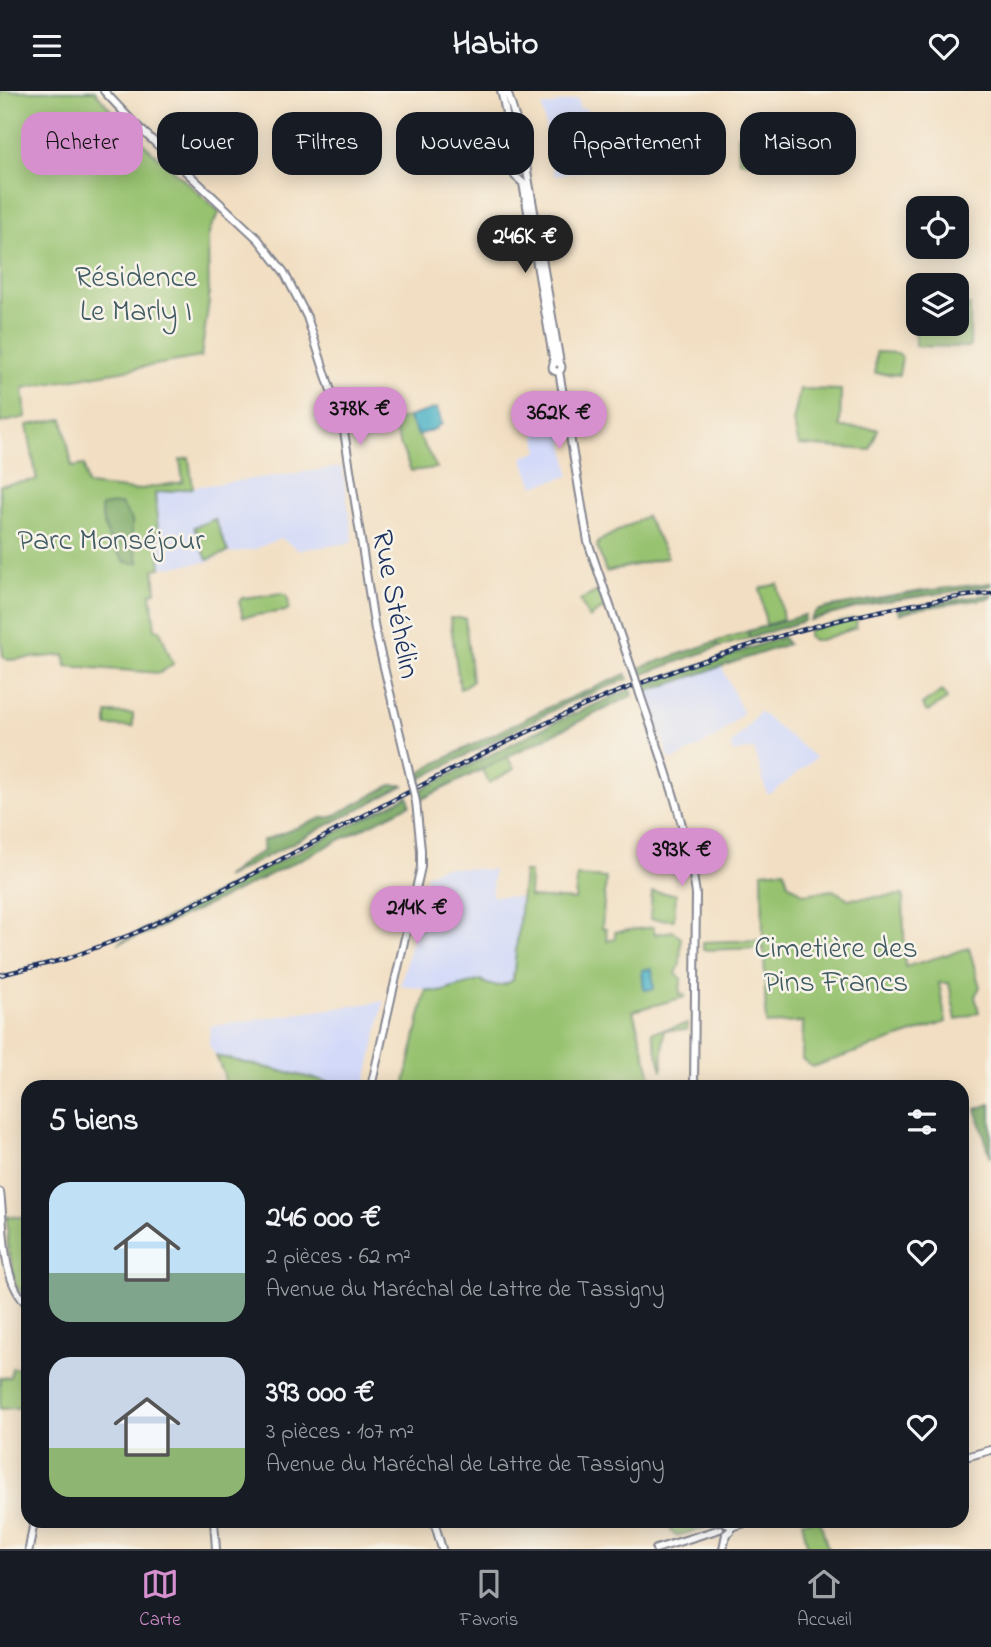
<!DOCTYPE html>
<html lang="fr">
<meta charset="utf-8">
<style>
:root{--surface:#171b24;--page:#20242c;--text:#f1f3f6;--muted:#9ea1a6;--line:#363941;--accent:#d690ce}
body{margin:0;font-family:"Indie Flower",sans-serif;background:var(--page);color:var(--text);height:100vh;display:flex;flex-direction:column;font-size:26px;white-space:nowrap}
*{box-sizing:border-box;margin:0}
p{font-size:23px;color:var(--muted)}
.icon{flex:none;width:38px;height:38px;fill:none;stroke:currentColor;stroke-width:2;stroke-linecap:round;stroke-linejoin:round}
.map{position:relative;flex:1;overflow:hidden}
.details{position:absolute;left:21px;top:989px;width:948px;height:448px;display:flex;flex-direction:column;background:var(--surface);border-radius:21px;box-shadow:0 4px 18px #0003}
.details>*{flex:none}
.hud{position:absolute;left:21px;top:21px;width:950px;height:63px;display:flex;gap:14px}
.controls{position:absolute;left:906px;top:105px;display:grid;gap:14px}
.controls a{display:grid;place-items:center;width:63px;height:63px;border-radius:14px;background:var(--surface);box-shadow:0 4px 18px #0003;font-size:35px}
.price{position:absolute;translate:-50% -60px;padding:0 16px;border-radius:24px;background:var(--accent);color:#111;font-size:23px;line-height:46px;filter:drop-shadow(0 2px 4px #0008)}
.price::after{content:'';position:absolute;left:50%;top:42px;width:21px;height:16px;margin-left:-10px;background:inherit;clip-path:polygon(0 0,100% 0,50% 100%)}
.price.active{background:#222;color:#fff}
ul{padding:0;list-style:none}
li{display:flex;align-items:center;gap:21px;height:175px;padding:0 28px}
li span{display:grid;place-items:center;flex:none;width:196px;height:140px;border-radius:21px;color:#555}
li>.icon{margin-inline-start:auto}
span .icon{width:84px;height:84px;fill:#fffc;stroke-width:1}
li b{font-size:30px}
h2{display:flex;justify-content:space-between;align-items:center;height:84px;padding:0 28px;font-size:30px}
.chip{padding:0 24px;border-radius:21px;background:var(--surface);box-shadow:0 4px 18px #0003;font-size:24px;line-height:63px}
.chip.active{background:var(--accent);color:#111}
header{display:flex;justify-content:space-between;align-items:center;height:91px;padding:0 28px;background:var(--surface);font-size:32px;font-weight:800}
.dock{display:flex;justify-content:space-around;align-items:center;height:98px;border-top:2px solid var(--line);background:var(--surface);font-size:19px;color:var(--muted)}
.dock a{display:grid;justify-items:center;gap:4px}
.dock .active{color:var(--accent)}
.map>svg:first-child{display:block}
.built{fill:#d2d9f9}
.green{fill:#97c26f;stroke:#597866;stroke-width:2}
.forest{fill:#79a862;stroke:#4a6c60;stroke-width:2}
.water{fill:#45b0c4;stroke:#307091;stroke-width:2}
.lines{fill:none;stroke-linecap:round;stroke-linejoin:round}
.tertiary-casing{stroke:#868790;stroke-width:10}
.secondary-casing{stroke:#868790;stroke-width:10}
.tertiary{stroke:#fff;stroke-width:6}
.secondary{stroke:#fff;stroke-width:6}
.rail-casing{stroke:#1b2f5e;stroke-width:4.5}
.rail{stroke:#f7f3e8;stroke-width:2;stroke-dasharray:5;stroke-linecap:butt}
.tertiary-bridge-casing{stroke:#868790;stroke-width:10;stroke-linecap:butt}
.secondary-bridge-casing{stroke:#868790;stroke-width:10;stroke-linecap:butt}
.tertiary-bridge{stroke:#fff;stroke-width:6}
.secondary-bridge{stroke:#fff;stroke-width:6}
.labels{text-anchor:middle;stroke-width:5;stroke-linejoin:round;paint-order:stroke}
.park-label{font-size:30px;fill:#405b63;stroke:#f7f3e8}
.street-label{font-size:30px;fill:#1b2f5e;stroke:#f7f3e8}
</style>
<header><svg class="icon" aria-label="menu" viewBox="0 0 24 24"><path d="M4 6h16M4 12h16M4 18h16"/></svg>Habito<svg class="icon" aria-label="heart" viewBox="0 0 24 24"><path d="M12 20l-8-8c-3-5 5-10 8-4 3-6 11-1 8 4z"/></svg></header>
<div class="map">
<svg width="991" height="1458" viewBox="0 0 991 1458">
<rect width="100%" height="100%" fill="#f7f3e8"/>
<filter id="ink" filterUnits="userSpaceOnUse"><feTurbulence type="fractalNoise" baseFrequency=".0143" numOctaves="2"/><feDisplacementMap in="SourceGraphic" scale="14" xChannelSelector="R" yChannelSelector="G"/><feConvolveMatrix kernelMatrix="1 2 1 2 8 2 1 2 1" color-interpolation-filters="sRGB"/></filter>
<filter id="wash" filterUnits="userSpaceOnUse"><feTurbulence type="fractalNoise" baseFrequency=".00686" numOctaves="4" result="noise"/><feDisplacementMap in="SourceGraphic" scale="28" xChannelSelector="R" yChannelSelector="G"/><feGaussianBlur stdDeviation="1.57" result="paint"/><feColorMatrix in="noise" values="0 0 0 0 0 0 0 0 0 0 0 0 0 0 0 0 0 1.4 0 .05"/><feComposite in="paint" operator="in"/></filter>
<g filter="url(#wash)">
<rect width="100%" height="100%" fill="#f2dfc3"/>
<path class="built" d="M578 8 580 18 586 17 589 31 620 25 625 54 621 55 625 73 554 85 542 16Z
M555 299 570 385 534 395 522 366 539 361 528 304Z
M342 376 353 448 351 452 298 459 281 447 255 458 225 463 208 471 161 477 155 401Z
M721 574 743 622 717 646 674 669 669 667 646 601Z
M759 620 816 667 772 702 767 703 754 658 733 662 731 653 748 635Z
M441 776 493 779 492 805 522 806 515 884 510 892 487 894 481 889 440 901 401 894 427 783Z
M384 910 365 996H350L216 965 209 953 211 935Z"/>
<path class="green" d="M0 0H95L115 24 113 28 118 36 134 41 138 48 220 121 210 138 208 147 209 210 201 266 23 297 26 326 0 332Z
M756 43 758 73 739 70 738 44Z
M970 214V256L915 255 917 215 919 233H957V215Z
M876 261 898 262 902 266 899 284 875 282Z
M800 298 841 299 840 336 878 338 870 359 799 354 793 331Z
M408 326 437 377 411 380 391 331Z
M63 328 72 376 84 374 87 394 135 399 183 391 180 369 189 367 193 397 155 402 161 477 154 478 156 501 151 502 155 538 160 539 173 573 160 582 66 575 65 564 8 569 3 565 0 543V394L37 389 27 334Z
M646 425 668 466 606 481 597 455 599 450Z
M215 428 228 461 207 469 194 436Z
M778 493 783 529 766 534 760 497Z
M596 501 600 503 604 517 589 527 580 509Z
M283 502 288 505 289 517 286 520 243 526 239 511 242 507Z
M450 527H465L472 590 460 598Z
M857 527 856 537 820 549H813L808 546V539Z
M748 540 749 547 719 556 715 551Z
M942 600 947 608 927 621 922 614Z
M107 622 133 623V636L107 635Z
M507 665 514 678 489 692 482 679Z
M784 779 788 792 804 803 833 799 849 808 903 804 905 876 969 857 980 896 975 905 979 921 956 929 949 892H939L946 931 812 976 802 968 803 931 766 933 764 857 703 859V851L763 849 762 781Z
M524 781H530L529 806 575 809 577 785 606 787 602 837 606 838 607 850 615 848V841L653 836 655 843 673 840 681 847 680 873 676 883 681 887 680 903H684L685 906 633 920 654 996H404L426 899 440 901 481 889C490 897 503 896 513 889Z
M652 801 676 803 674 829 650 828Z
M438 808 450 810 447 830 435 828Z
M688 933 687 939H664L662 980 652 941Z
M216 965 350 996H226L223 980Z
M7 1125 28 1127V1209L15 1194 10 1164H8Z
M12 1277 28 1278V1316L0 1318V1287L10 1286Z
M671 1430H712L704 1437 676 1445 671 1440Z
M802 1430H820L828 1458H808Z"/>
<path class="forest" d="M115 413H121L132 429V451L139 472 126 471C112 457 101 435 101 415Z
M991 492V495L875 512 810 529 816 520 826 517 922 500Z
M991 503V507L915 518 900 523 898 518Z
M805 524 804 530 749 547 748 540Z
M782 546 788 553 646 601 644 594Z
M715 551 719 556 641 584 638 577Z
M626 583 628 588 569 611 418 689 421 682 427 677 458 661 551 615Z
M631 598 633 604 422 708 420 699 555 631Z
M391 694H405L225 787 248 768 264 760 262 750 322 727 332 726Z
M408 705 410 714 227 805 150 841 118 852Z
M991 1013V1067L976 1018Z"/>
<path class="water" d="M437 317 442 333 437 335V337L418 344 408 326Z
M652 878 654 898 644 899 642 879Z"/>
</g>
<g filter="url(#ink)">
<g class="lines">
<defs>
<path id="tertiary" d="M104 0 133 31 258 148 284 181 307 226 344 340 375 539 411 689
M371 996 421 776V759L416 711
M0 1101C5 1137 0 1189 28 1214
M962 1367 991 1359
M214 1430 216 1458
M434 1430 442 1458
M731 1436 753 1430
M29 1458 34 1430
M656 1458 720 1438"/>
<path id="secondary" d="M501 0C509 28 509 56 515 85L523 92 554 272
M507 0 521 45 560 272
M552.5 276a4.5 4.5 0 1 1 9 0a4.5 4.5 0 1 1-9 0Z
M559 280 588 451 635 587
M640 603C662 668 687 735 696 803L694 996
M725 1431 731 1436 730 1440 726 1443
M723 1458 726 1443"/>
</defs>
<use href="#tertiary" class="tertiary-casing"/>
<use href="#secondary" class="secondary-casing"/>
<use href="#tertiary" class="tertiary"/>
<use href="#secondary" class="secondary"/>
<defs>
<path id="rail" d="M0 884 66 868 135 842C285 771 428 685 579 617 616 600 655 587 693 573 790 539 888 513 991 502"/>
</defs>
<use href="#rail" class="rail-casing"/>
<use href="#rail" class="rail"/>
<defs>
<path id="tertiary-bridge" d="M411 689 416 711"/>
<path id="secondary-bridge" d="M635 587 640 603"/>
</defs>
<use href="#tertiary-bridge" class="tertiary-bridge-casing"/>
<use href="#secondary-bridge" class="secondary-bridge-casing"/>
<use href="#tertiary-bridge" class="tertiary-bridge"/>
<use href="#secondary-bridge" class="secondary-bridge"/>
</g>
</g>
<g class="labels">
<g class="park-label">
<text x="136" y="195">Résidence<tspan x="136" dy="34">Le Marly I</tspan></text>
<text x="111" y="458">Parc Monséjour</text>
<text x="836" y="866">Cimetière des<tspan x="836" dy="34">Pins Francs</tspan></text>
</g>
<g class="street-label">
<text transform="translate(397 513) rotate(79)" y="10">Rue Stéhélin</text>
</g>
</g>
</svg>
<div class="controls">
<a><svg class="icon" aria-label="locate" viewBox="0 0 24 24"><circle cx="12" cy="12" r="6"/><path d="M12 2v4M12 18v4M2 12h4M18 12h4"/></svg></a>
<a><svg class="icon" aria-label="layers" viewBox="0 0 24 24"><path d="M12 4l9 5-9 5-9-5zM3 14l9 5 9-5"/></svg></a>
</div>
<b class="price active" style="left:525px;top:184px">246K €</b>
<b class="price" style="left:360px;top:356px">378K €</b>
<b class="price" style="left:559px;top:360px">362K €</b>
<b class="price" style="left:682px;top:797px">393K €</b>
<b class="price" style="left:417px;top:855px">214K €</b>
<div class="hud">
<a class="chip active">Acheter</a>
<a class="chip">Louer</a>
<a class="chip">Filtres</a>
<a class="chip">Nouveau</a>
<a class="chip">Appartement</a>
<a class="chip">Maison</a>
</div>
<section class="details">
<h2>5 biens<svg class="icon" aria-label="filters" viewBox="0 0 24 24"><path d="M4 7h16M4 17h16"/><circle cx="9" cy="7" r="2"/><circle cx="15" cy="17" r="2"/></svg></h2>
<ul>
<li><span style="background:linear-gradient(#bfe0f5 65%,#7fa58c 0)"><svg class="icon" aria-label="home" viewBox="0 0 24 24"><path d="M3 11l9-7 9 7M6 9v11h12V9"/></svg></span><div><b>246 000 €</b><p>2 pièces · 62 m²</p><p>Avenue du Maréchal de Lattre de Tassigny</p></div><svg class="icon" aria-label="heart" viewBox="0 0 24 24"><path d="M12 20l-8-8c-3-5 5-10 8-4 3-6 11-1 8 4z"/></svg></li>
<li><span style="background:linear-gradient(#c9d6e8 65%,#8fb573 0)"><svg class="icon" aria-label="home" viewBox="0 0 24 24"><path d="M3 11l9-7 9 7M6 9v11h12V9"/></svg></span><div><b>393 000 €</b><p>3 pièces · 107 m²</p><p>Avenue du Maréchal de Lattre de Tassigny</p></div><svg class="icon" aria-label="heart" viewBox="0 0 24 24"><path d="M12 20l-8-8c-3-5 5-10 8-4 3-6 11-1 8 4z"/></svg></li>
</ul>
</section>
</div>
<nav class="dock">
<a class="active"><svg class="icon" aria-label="map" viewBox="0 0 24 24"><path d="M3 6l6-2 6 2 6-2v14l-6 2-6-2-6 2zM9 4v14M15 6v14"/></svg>Carte</a>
<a><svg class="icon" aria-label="saved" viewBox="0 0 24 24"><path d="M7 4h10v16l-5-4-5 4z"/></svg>Favoris</a>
<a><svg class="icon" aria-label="home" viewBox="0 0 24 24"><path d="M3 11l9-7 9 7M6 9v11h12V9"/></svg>Accueil</a>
</nav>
